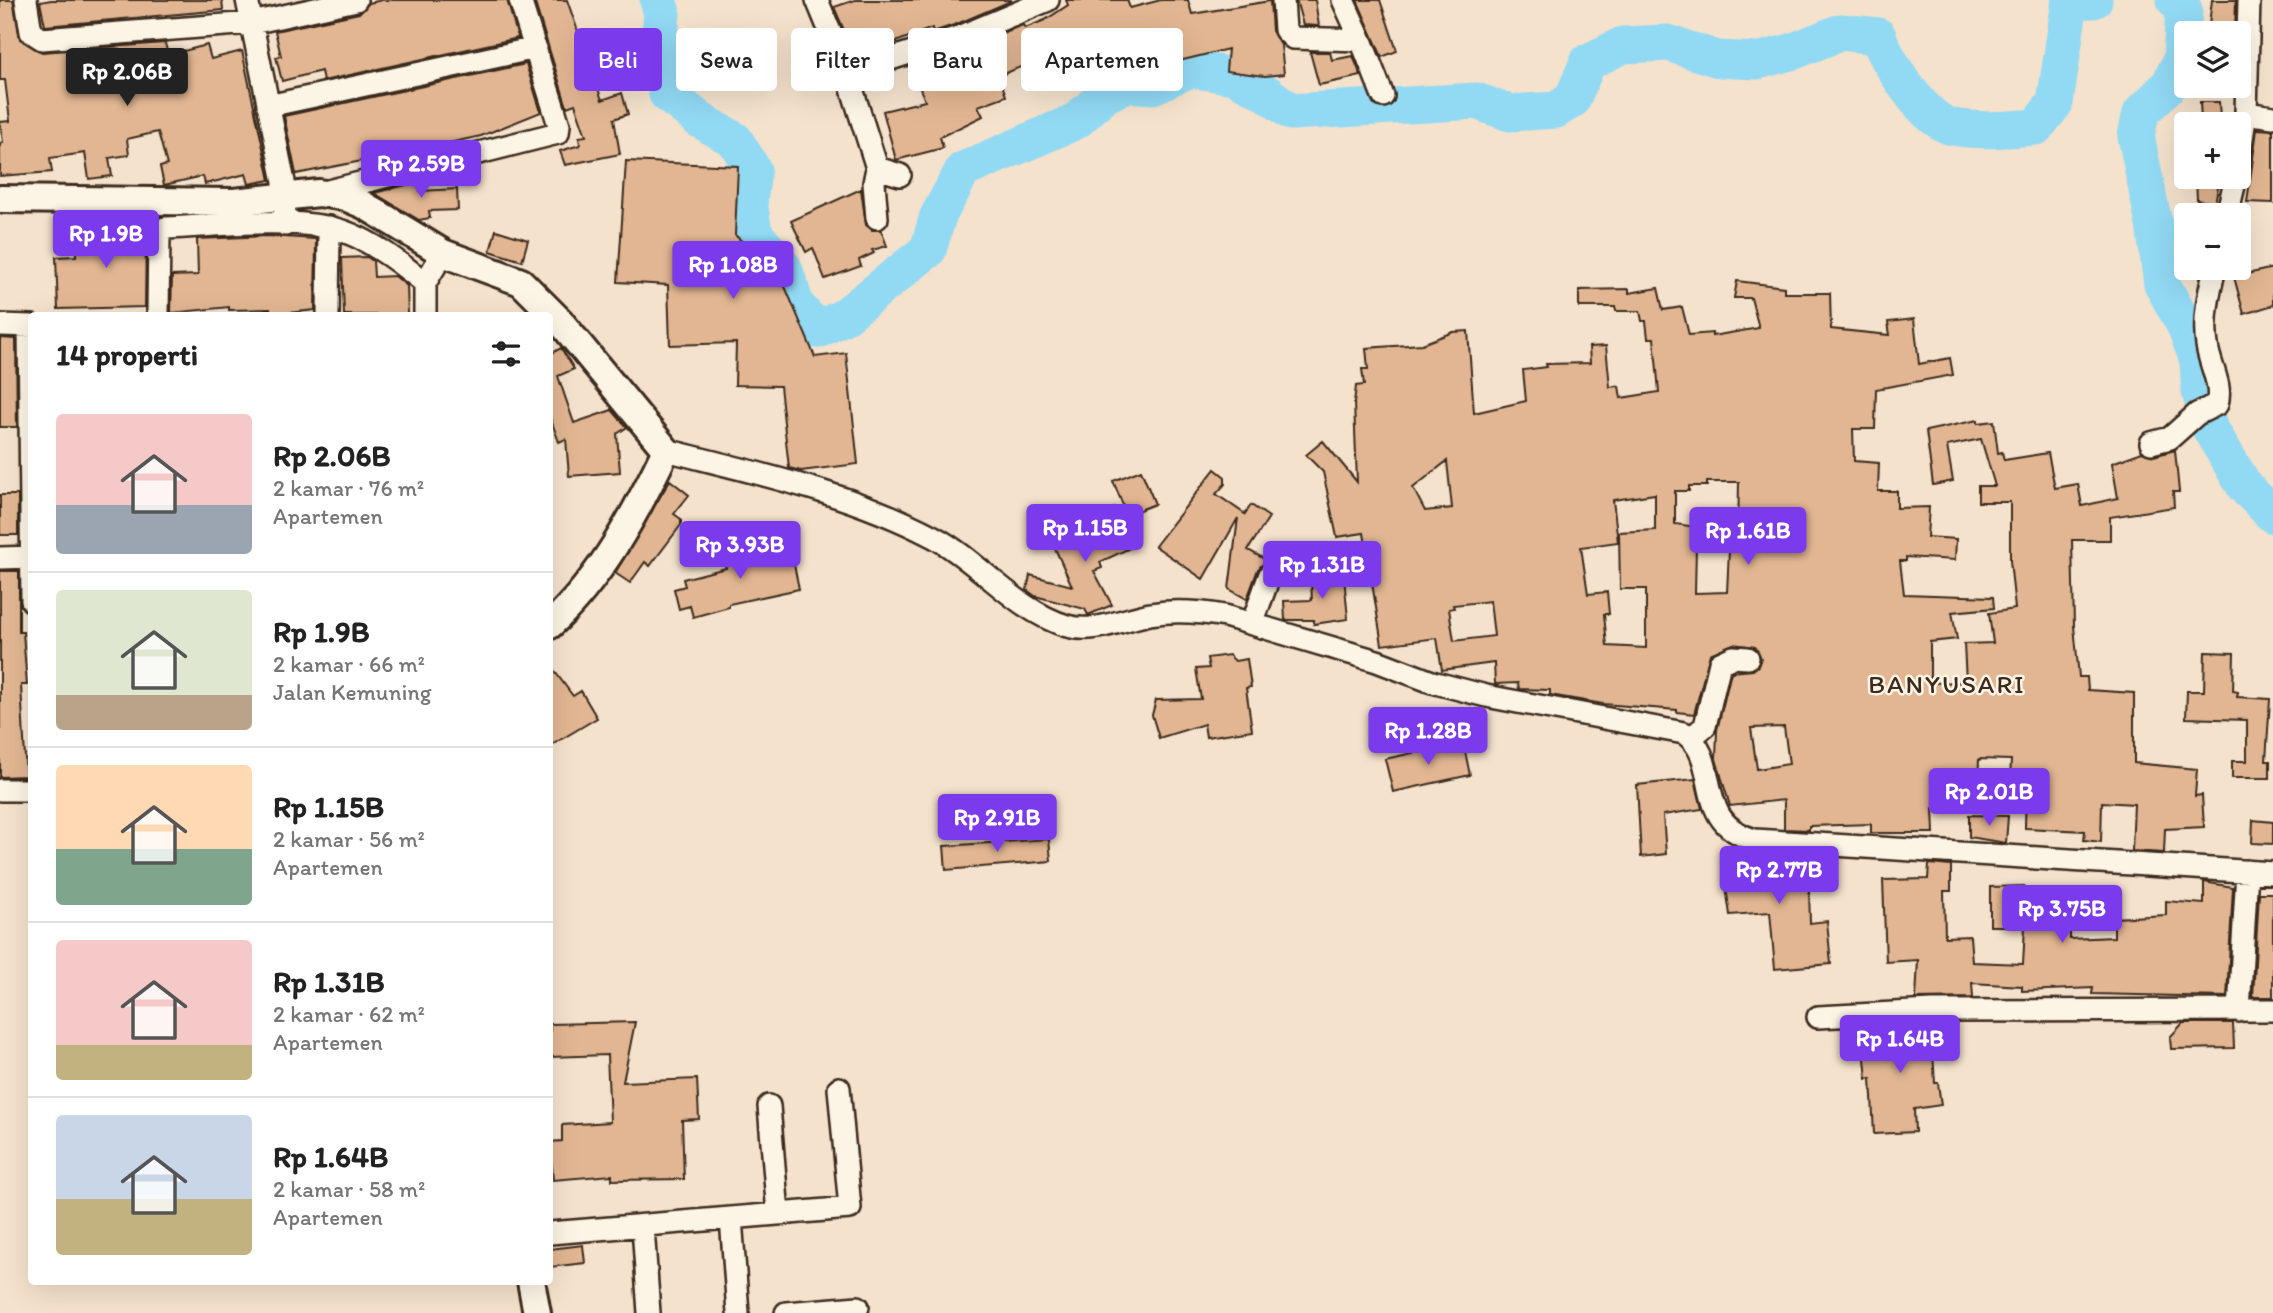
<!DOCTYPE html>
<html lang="id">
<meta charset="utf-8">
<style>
:root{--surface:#fff;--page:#f6f6f6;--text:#222;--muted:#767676;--line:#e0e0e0;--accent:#7c3aed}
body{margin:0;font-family:Itim,sans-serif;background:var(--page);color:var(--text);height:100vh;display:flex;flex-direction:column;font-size:26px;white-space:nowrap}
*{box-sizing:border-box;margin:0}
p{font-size:23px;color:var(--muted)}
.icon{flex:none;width:38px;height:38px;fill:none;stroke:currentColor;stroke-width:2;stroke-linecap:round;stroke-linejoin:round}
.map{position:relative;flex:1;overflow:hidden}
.sheet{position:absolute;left:28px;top:312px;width:525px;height:973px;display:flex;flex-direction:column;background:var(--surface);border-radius:7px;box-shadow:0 7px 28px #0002}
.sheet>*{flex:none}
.guide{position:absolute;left:574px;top:28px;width:665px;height:63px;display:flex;gap:14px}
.buttons{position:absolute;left:2174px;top:21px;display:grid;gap:14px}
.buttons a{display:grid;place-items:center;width:77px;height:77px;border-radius:7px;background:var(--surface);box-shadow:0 7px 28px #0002;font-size:35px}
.price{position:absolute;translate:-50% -60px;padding:0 16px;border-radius:7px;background:var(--accent);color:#fff;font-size:23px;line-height:46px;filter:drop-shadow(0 2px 4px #0008)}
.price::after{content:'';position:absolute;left:50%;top:42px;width:21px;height:16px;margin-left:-10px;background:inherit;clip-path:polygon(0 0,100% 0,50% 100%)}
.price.on{background:#222;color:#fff}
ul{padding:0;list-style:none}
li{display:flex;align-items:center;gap:21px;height:175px;padding:0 28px}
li+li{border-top:2px solid var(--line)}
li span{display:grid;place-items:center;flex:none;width:196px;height:140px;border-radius:7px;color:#555}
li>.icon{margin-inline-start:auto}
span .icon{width:84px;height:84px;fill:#fffc;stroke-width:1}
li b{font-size:30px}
h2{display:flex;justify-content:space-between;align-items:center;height:84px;padding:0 28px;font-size:30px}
.chip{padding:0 24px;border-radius:7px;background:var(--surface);box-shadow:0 7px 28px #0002;font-size:24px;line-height:63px}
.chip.on{background:var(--accent);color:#fff}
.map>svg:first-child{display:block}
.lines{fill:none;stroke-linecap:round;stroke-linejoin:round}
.river{stroke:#92d9f4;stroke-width:37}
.building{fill:#e2b692;stroke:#3b2a1e;stroke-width:2;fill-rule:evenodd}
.minor-casing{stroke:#3b2a1e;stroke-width:26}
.tertiary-casing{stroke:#3b2a1e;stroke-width:32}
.minor{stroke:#fcf5e5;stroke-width:21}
.tertiary{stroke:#fcf5e5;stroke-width:26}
.labels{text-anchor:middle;stroke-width:5;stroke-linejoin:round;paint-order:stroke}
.quarter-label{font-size:26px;letter-spacing:2px;fill:#3b2a1e;stroke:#fcf5e5}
</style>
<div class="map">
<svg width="2273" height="1313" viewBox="0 0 2273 1313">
<rect width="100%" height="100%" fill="#f4e2cc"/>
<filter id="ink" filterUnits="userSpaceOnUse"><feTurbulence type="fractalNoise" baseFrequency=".0143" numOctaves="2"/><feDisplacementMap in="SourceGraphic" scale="14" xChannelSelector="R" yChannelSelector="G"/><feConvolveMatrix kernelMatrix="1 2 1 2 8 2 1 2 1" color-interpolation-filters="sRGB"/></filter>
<g filter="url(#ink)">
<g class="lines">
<path class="river" d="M658 0 662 13 658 57 667 94 700 120 735 140 753 170 749 202 754 233 784 268 796 305 818 330 845 316 928 250 938 216 963 170 1076 121 1105 95 1127 84 1153 86 1190 69 1234 76 1268 94 1291 112 1476 101 1510 113 1556 110 1572 100 1588 62 1623 45 1668 43 1718 59 1758 61 1794 51 1841 32 1878 36C1887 62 1925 122 1953 127 1980 132 2009 129 2036 127L2055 103 2070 1 2094 0
M2175 0 2184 10 2181 60 2169 85 2141 113 2136 136 2154 224 2162 284 2186 328 2198 361 2200 392 2211 430 2245 487 2273 515"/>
</g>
<path class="building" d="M0 0H13L20 39 42 52 165 43 168 55 207 45 211 59 242 51 270 180 249 184 246 174 205 184 203 176 164 185 160 167 167 165 158 132 127 139 129 155 109 158 112 176 89 179 85 153 50 158 52 172 0 176V143L3 142 0 122 10 121 5 80H0Z
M51 0H222L223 10 45 26 40 2Z
M382 0H507L518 38 323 81 321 71 282 81 276 57 281 56 275 31 359 13 369 3Z
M534 0H567L602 100 622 93 628 114 614 119 620 154 565 165 560 151 580 145 579 137 586 136 575 104 567 107Z
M855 0H1011V1L957 24 933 32 932 28 867 53 861 31 846 35 834 7Z
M1066 0H1127L1130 8 1161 0H1188L1192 14 1270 1 1272 31 1281 45 1284 74 1265 76 1226 71 1228 49 1138 71 1134 54 1088 65 1067 75 1056 52 999 76 1006 96 978 106 983 116 940 137 943 148 896 160 883 111 925 101 915 76 944 64 942 56 1023 25 1025 28 1045 20 1068 5Z
M1296 0H1315L1319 26 1303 25Z
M1357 0H1380L1397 51 1382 57Z
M2212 0H2236L2235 33H2208Z
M1310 52H1330L1332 60 1353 56 1361 76 1319 85Z
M526 64 541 112 481 136 412 151 413 156 391 161 397 154 296 174 284 116Z
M2200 102H2219L2220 119 2201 120Z
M2257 129 2273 130V203L2247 202Z
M626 161 738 166 735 235 781 277 815 357 846 353 858 464 801 471 789 468 780 386 735 385 736 343 670 345 668 285 618 282Z
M2196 177H2220L2215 203 2197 200Z
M418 182 420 191 457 189 458 210 429 211 430 218 419 220 374 193Z
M861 189 866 225 872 230H881L887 246 872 250 874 253 859 260 861 266 825 279 813 248 806 252 791 221Z
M151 219 146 234 145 307 58 309 56 257 76 256V243L111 241 110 221Z
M496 230 528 240 522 261 490 251Z
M267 236 316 239 315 310 270 315V309L229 310V307L171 313 172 276 198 275 197 239Z
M367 257 373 261 374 277 395 276 407 286 408 315H344L342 258Z
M2273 268V305L2244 314 2234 277Z
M1737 281 1784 287V293H1830L1831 329 1890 335 1888 322 1914 319 1919 364 1950 358 1953 375 1876 389 1875 429H1853L1854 461 1879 463 1878 491H1897V508L1929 507 1927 537 1956 539 1955 560 1906 557V561H1900L1904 594 1993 597 1994 608 1952 612 1957 639 1930 642V683L1966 682 1964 644 1993 643 1989 613 2015 609 2010 560V502H1978V486H1995L1981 439 1947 446 1953 481 1933 485 1926 431 1978 420V423L1994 421 1998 453 2002 452 2004 460 2048 453 2055 488 2078 484 2082 506 2118 498 2112 463 2142 452 2154 456 2175 450 2179 492H2173L2174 507 2110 517V540H2072L2074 626 2079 677H2087L2088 690 2134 693V763L2197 769 2195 796 2202 795 2204 827 2165 829 2164 853 2132 851 2134 804 2102 802 2101 842 2084 840 2085 831 2025 828 2026 783 2010 782 2011 760 1979 759 1977 810 1933 808 1934 833H1871V824L1809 826V830L1784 829V800L1730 806 1716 759 1717 730 1731 672 1753 670 1758 666 1761 658 1755 647 1733 644 1710 654 1694 714 1677 712V710L1603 704 1550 695V690L1519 689 1518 683 1495 684 1494 663 1442 670 1437 638 1382 645 1364 533 1337 537 1323 472 1306 455 1323 441 1357 482 1354 403 1356 386 1364 385 1362 369H1368L1366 348 1422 344 1453 332 1468 331 1474 413 1526 401 1523 370 1547 367 1546 364 1590 363 1589 347 1606 346 1610 387 1619 386 1621 398 1659 392 1654 338H1648L1646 321H1642L1640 311H1616L1615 307H1579V290L1629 289V293L1658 288 1663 310 1682 307 1689 335 1712 333V336L1759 328 1751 298H1734ZM1447 461 1452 508 1425 511 1413 488ZM1707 482H1739L1738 533 1675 524V491H1689V486H1707ZM1655 494V530L1619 532 1620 589H1646V648L1607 646 1604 614H1609L1607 592 1588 594 1581 547 1618 542 1613 500ZM1696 546 1729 550 1727 592 1695 593ZM1490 601 1494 636 1454 641 1449 609 1454 608 1453 605ZM1784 727 1789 764 1757 769 1751 728Z
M0 338 16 339 17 427H0Z
M561 348 574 369 558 376 574 423 612 410 627 427 617 434 620 472 569 476 566 439 559 442 550 417V354Z
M1215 469 1225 477V484L1216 494 1245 514 1251 505 1269 517 1248 550 1268 561 1258 569 1247 599 1229 589 1238 518 1203 579 1155 546Z
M1141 470 1155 504 1127 515 1113 481Z
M670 480 689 495 674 514 681 519V525L650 566 645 562 630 583 615 573Z
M0 495H18V535H0Z
M1115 508 1132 547 1100 562 1102 568 1094 571 1112 605 1088 615 1085 609 1035 596 1027 590 1030 575 1072 586 1053 544 1095 525 1092 517Z
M779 542 782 552 791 550 799 589 729 604V607L693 617 690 606 679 609 674 589 685 586 683 579 726 568 725 564 740 561 739 553Z
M1343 566 1348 619 1314 624V620H1285L1284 601 1312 600 1311 580 1329 575 1334 567Z
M0 571H19V632H23L27 685H21L26 776 0 777Z
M2205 652 2234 653 2233 691 2238 692 2237 697 2270 699 2266 761H2270V778H2232V761H2247V720L2186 718 2187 691H2204Z
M1229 655 1235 661 1247 659 1251 687 1246 688 1252 730 1206 737 1204 724 1159 738 1152 715 1156 700 1201 699 1196 669 1209 668 1207 658Z
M550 665 573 696 581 691 597 718 550 746Z
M1463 742 1470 775 1393 792 1385 759Z
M1695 779 1702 809 1663 815 1666 854 1641 857 1637 785Z
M1969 815 2008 816 2006 843 1969 837Z
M2253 820 2273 822V844L2252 843Z
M1049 839 1051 861 946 870 944 846Z
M1721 852H1743V858L1808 857 1810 923 1827 921 1831 964 1775 969 1770 912 1730 915Z
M1929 864 1951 866V891H1944L1945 937 1970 936 1972 962 2023 964 2025 926H1990V887L2024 886 2025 901H2070V939L2114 937V918L2166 915V901L2204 904V882L2233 887 2227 997 2092 994 2093 988 2022 991V986L1972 983 1973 998 1916 999 1918 960 1886 962 1883 880 1928 879Z
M2259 893H2273V997H2253Z
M635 1022 623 1082 697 1079 699 1119 682 1120 684 1179 612 1180V1175L553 1180 550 1142 562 1141V1125L610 1122 607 1055 550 1057V1024Z
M2183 1023H2233L2234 1048 2171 1049 2170 1037Z
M1931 1024 1935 1083H1938L1941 1105 1914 1109 1915 1132 1874 1134 1871 1078 1867 1079 1862 1028Z
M583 1245 585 1263 550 1267V1249Z"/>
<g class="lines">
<defs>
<path id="minor" d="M26 0 31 32 42 39 252 23 356 0
M247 0 284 182 285 225
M817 0 847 73 962 36 1048 0
M1283 0 1285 30 1293 38 1361 40 1383 96
M1343 0 1361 40
M847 73 877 168 874 183 877 218
M268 106 536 48
M2246 113 2273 117
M2238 165 2246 113 2249 0
M877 168 900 175
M324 192 558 133 559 125 520 0
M2227 215 2236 177
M158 315 159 234 165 228C217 226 275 218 327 227 362 233 398 261 425 283
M328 315 329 227
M425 315V283L443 253
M0 325 32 326
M29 326 32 601
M2151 443 2170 438 2197 414 2217 404C2223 385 2209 364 2207 345 2203 320 2209 292 2215 268
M666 450C756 473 851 493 934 537 980 562 1016 611 1067 626 1094 634 1123 619 1150 614 1175 610 1201 612 1225 616L1377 661 1432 682 1486 696 1684 733C1724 760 1690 822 1755 840L2273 873
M0 558 32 557
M1252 624 1270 574 1321 565
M1691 738 1705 726 1720 663 1733 657 1748 658
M0 790H32
M2239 1011 2247 871
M1818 1017 1932 1011 2273 1010
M769 1106 778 1214
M731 1218 738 1313
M643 1227 649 1313
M550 1233 850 1208 839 1088
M786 1313 858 1307"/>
<path id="tertiary" d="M0 199 233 202 319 193 345 197 364 205 443 253 521 282 559 320 666 450C637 511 601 579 550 625
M531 1281 537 1313"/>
</defs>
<use href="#minor" class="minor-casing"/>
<use href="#tertiary" class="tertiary-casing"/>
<use href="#minor" class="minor"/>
<use href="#tertiary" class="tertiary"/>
</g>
</g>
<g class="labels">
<g class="quarter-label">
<text x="1947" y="693">BANYUSARI</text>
</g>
</g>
</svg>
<div class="buttons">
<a><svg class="icon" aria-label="layers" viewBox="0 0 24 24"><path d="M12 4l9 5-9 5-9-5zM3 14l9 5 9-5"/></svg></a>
<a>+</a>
<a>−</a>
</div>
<b class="price on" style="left:127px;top:108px">Rp 2.06B</b>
<b class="price" style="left:421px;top:200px">Rp 2.59B</b>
<b class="price" style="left:106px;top:270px">Rp 1.9B</b>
<b class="price" style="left:733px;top:301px">Rp 1.08B</b>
<b class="price" style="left:1085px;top:564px">Rp 1.15B</b>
<b class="price" style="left:1748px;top:567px">Rp 1.61B</b>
<b class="price" style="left:740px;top:581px">Rp 3.93B</b>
<b class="price" style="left:1322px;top:601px">Rp 1.31B</b>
<b class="price" style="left:1428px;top:767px">Rp 1.28B</b>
<b class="price" style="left:1989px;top:828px">Rp 2.01B</b>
<b class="price" style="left:997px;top:854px">Rp 2.91B</b>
<b class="price" style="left:1779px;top:906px">Rp 2.77B</b>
<b class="price" style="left:2062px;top:945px">Rp 3.75B</b>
<b class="price" style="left:1900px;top:1075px">Rp 1.64B</b>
<div class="guide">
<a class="chip on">Beli</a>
<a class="chip">Sewa</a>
<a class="chip">Filter</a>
<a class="chip">Baru</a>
<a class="chip">Apartemen</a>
</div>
<section class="sheet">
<h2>14 properti<svg class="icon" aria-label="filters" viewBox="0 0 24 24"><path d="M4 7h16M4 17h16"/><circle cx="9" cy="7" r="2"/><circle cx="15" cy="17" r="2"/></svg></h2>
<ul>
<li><span style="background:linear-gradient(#f6c9c9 65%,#9aa5b1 0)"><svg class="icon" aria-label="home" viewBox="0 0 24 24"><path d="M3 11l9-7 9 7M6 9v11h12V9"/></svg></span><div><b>Rp 2.06B</b><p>2 kamar · 76 m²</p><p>Apartemen</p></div></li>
<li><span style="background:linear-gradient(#dfe7d0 75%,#b9a48a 0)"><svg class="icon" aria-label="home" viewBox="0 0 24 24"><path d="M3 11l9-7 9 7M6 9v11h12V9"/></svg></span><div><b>Rp 1.9B</b><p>2 kamar · 66 m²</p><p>Jalan Kemuning</p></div></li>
<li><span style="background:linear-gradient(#ffd9b3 60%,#7fa58c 0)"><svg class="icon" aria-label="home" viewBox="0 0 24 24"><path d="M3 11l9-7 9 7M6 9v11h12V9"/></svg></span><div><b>Rp 1.15B</b><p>2 kamar · 56 m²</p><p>Apartemen</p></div></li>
<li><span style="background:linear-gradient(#f6c9c9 75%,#c2b280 0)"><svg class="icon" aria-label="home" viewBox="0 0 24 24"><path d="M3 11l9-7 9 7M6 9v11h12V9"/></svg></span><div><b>Rp 1.31B</b><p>2 kamar · 62 m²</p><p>Apartemen</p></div></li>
<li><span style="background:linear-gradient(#c9d6e8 60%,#c2b280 0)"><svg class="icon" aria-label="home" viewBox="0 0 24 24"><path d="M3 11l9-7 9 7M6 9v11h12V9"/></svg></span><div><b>Rp 1.64B</b><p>2 kamar · 58 m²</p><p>Apartemen</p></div></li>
</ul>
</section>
</div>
